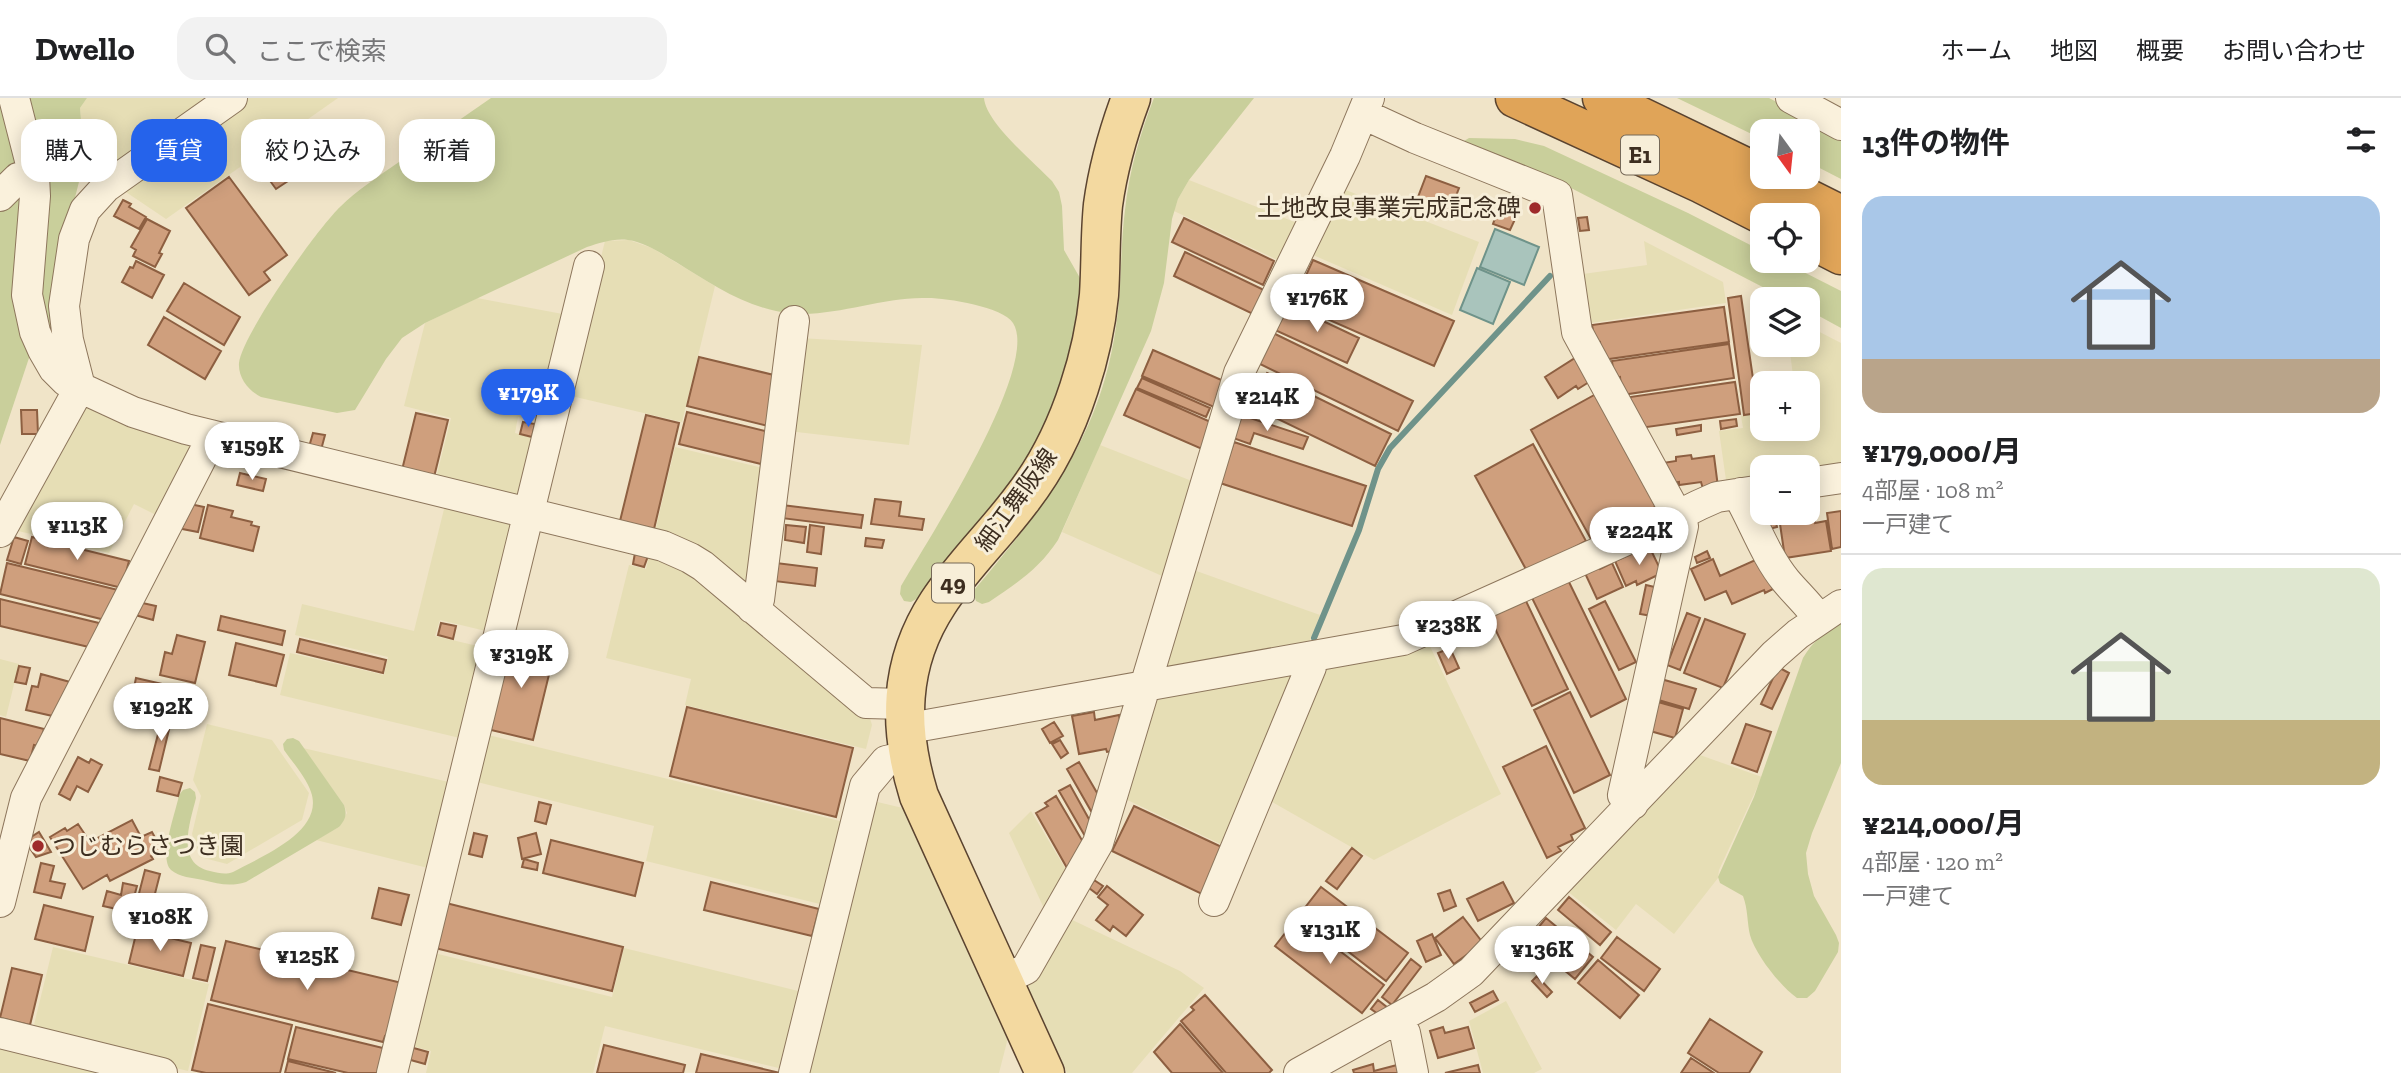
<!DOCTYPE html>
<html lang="ja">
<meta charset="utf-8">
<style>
:root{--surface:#fff;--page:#f2f2f2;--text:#202124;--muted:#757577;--line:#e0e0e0;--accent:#2563eb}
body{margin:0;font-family:"Zilla Slab","Noto Sans JP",serif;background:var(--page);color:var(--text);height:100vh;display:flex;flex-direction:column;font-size:26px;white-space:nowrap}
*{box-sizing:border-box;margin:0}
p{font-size:23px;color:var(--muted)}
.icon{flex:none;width:38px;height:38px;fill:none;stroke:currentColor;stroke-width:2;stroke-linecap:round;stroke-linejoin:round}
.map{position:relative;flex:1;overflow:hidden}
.drawer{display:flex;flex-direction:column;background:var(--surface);width:560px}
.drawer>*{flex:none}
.top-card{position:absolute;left:21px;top:21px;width:665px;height:63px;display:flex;gap:14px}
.needle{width:46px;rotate:165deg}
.fabs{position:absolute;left:1750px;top:21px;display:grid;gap:14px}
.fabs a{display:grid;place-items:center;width:70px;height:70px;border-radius:14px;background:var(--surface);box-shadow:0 4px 18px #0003;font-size:35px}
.price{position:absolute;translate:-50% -60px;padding:0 16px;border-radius:24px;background:#fff;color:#222;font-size:23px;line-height:46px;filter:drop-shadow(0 2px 4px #0008)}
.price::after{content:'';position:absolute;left:50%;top:42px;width:21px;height:16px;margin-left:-10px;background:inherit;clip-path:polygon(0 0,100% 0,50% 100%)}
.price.current{background:var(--accent);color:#fff}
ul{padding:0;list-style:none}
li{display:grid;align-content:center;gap:14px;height:371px;padding:0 21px}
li+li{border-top:2px solid var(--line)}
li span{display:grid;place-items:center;height:217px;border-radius:21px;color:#555}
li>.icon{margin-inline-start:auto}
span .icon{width:126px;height:126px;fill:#fffc;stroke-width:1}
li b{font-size:30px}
h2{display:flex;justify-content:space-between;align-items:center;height:84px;padding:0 21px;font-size:30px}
.tag{padding:0 24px;border-radius:21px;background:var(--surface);box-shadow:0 4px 18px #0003;font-size:24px;line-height:63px}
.tag.current{background:var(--accent);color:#fff}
header{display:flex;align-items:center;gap:42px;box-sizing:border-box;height:98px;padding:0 35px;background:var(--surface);border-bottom:2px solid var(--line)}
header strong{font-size:33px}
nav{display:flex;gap:38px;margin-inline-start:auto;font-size:24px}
.search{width:490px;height:63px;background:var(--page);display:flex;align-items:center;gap:18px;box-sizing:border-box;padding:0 24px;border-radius:21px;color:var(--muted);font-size:26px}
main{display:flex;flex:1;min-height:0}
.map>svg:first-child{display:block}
.farmland{fill:#e6deb5}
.green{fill:#c9cf9b}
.water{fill:#a9c4bc;stroke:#6f938a;stroke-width:2}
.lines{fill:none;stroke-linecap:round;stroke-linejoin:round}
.stream{stroke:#6f938a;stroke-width:6}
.building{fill:#cf9f7d;stroke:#8d5f41;stroke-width:2}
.minor-casing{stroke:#8d765c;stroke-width:32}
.major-casing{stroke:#5b4430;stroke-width:41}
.highway-casing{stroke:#5b4430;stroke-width:41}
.minor{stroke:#faf1dc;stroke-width:30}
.major{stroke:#f3d9a0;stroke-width:38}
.highway{stroke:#e0a458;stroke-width:38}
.poi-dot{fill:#9e2a2b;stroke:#f7eed8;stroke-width:2.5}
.labels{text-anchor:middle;stroke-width:6;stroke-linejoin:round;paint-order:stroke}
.shield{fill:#f7eed8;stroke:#756857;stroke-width:2}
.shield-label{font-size:23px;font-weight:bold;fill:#3d2e20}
.poi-label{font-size:24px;fill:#3d2e20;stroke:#f7eed8;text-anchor:end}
.street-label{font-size:24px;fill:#3d2e20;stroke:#f7eed8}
</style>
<header>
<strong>Dwello</strong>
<div class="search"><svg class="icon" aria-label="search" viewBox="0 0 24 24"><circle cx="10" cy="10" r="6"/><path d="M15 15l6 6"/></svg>ここで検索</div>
<nav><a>ホーム</a><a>地図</a><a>概要</a><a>お問い合わせ</a></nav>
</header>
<main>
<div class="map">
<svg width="1841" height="975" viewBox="0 0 1841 975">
<rect width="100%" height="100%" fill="#f0e4c8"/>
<path class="farmland" d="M87 0H216L116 71 82 31 80 10Z
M248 0H338L166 121 120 90Z
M1189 82 1302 127 1284 165 1174 113 1178 101Z
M1338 89 1479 144 1452 217 1306 154Z
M629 142 652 150 715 188 682 324 567 297 605 143Z
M1644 143 1723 184 1726 205 1584 226 1576 177 1647 167Z
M477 200 568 217 542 324 518 319 515 335 538 341 523 400 435 384 451 320 404 308 425 225Z
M1808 228 1841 245V373L1808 378V369H1762V384L1727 389 1719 333 1743 330 1741 318 1762 315V331H1808V285H1794L1789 247H1808Z
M799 240 922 247 909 347 788 333Z
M81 304 194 341 160 419 134 406 109 455 10 431Z
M1100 347 1197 385 1169 481 1062 434Z
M675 349 767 371 752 492 654 438Z
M446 403 516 427 490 534 440 522 435 538 486 550 464 641 280 597 290 555 384 577 388 559 295 537 302 506 414 533Z
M650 453 674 460 869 617 872 627 866 651 685 607 691 581 606 560 629 467 646 471Z
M1188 470 1320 517 1306 552 1163 578Z
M1426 540 1501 696 1374 762 1267 701 1320 570Z
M0 561 19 566 6 619 0 617Z
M1295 569 1227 749 1121 699 1149 602Z
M207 626 272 642 309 695 302 722 227 766 200 759 192 736 201 698 193 682Z
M484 636 848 725 828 808 646 763 654 728 473 683Z
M303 650 453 685 432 771 316 742 339 729 347 715 344 707Z
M1697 656 1762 679 1719 772 1718 780 1674 836 1636 806 1616 832 1567 793Z
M869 702 907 711 1010 932 999 975H802Z
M1031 713 1071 780 1048 819 1009 735Z
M1066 819 1180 873 1204 890 1132 975H1067L1026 886Z
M53 849 209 886 188 973 32 935Z
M624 850 806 895 787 972 605 928 593 975H426L431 953 408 947 430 854 612 899Z
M1506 903 1542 971 1534 975H1483L1469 923Z
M0 943 130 975H0Z"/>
<path class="green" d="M0 0 17 64 0 90Z
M26 0H87L80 10 83 46 82 72 65 139 57 234 51 239 42 214Z
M491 0H984C986 25 1034 64 1052 83L1059 94 1062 108 1064 152 1080 180 1077 225 1062 284 1039 339 1025 365 1008 390 918 500 911 504 904 503 900 496 901 488C926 445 1041 268 1013 225 1003 209 947 200 928 200 877 198 827 224 776 213 739 205 708 184 676 164 662 156 645 144 628 142 614 140 600 145 587 149L425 225 402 240 386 261 355 312 337 315 261 299C249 293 238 280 239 265 242 237 317 131 340 109 357 92 379 78 399 64 430 43 460 21 491 0Z
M1154 0H1254L1189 82 1178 101 1172 121 1164 185 1151 233 1058 442C1039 471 1017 485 989 504L982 506 976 503 974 497 975 491C1045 408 1100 340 1116 229 1122 190 1120 151 1125 112 1129 74 1140 36 1154 0Z
M1677 0H1769L1841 38V81L1808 64V33H1762V41Z
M1469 40 1515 41 1544 48 1688 115 1762 153V163H1782L1841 193V230L1808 212V201H1786L1573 91 1467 48 1464 43Z
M22 93 30 257 0 347V107Z
M1841 523V665L1812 735 1806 755 1808 776 1814 798 1836 837 1839 845 1838 854 1815 893 1807 900H1797C1781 889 1755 856 1750 837 1747 824 1748 811 1743 798L1720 785 1718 779 1754 699 1803 560C1813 543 1825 534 1841 523Z
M293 640 299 643 344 707C347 716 346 721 339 729L246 784C230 789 219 786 203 782 193 780 179 779 171 772 158 760 176 714 179 697L183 692 190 690 195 694 196 700C190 725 175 765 210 773 219 775 225 777 233 774 260 759 325 734 311 694 306 679 293 665 284 652L283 646 287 641Z"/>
<path class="water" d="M1495 131 1539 149 1524 187 1480 169Z
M1477 170 1510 184 1493 226 1460 212Z"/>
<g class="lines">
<path class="stream" d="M1314 540 1359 432 1378 371 1390 350 1550 178"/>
</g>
<path class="building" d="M269 56 288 83 276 91 257 65Z
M1426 78 1459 90 1448 119 1415 107Z
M229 79 287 157 264 174 270 182 249 197 186 110Z
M123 102 131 106 129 109 146 119 139 131 114 118Z
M1498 112 1516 119 1510 132 1493 126Z
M1587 119 1589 132 1580 133 1578 120Z
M1184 120 1274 163 1263 187 1172 144Z
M147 121 170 133 159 155 162 156 155 169 133 158 136 152 131 149Z
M1185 154 1266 193 1255 217 1174 178Z
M1313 162 1454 223 1434 268 1293 206Z
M136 163 164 177 152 200 122 184 130 169 133 170Z
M184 185 240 219 224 247 167 213Z
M1741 198 1758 315 1744 317 1728 200Z
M1287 206 1359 240 1347 265 1275 232Z
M1724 209 1729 244 1602 262 1600 244 1595 245 1592 227Z
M164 219 221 253 205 281 148 247Z
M1271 234 1413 303 1398 333 1256 264Z
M1729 246 1734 280 1622 297 1620 279 1614 280 1612 263Z
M1153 252 1226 284 1214 309 1142 278Z
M699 259 778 278 772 329 687 308Z
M1575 260 1589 284 1578 291 1576 288 1558 300 1545 279Z
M1267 275 1391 336 1375 368 1251 308Z
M1142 280 1210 310 1206 319 1137 290Z
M1735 284 1740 316 1640 330 1632 316 1630 299Z
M1136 291 1213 325 1202 351 1124 317Z
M1596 296 1657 408 1592 443 1531 332Z
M21 312H37L38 336H22Z
M687 314 769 334 761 366 679 346Z
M416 315 448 322 434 379 402 372Z
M646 317 679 325 654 431 620 423Z
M1241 317 1308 339 1303 351 1254 335 1250 346 1233 340Z
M1736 321 1737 328 1721 331 1720 323Z
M523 324 535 326 532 339 520 336Z
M1701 327V333L1677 337 1676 331Z
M313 335 325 337 321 352 309 349Z
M1234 344 1366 388 1352 428 1220 385Z
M1533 346 1586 443 1528 475 1475 378Z
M1691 357 1692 361 1714 358 1718 389 1703 391 1701 384 1679 387V384L1672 385 1663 365 1676 363V359Z
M240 375 266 381 263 393 237 387Z
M875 401 901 404 899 418 924 421 922 432 871 426Z
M1762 403V415H1774L1777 429 1760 433 1754 419Z
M190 406 204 409 198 434 177 430Z
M208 407 233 413 231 419 252 424 251 427 259 429 253 453 200 440Z
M782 407 863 417 861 430 781 420Z
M1841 413V449L1832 451 1827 415Z
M1814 421 1815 425 1826 423 1831 453 1785 460 1780 426Z
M786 427 806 429 804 445 785 442Z
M810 427 824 429 821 456 807 454Z
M14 439 28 443 21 466 7 462Z
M32 439 129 463 122 490 25 466Z
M866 440 884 442 882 450 865 448Z
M1649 448 1662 475 1637 487 1636 483 1626 488 1615 463Z
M1707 453 1710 460 1697 465 1695 459Z
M635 455 648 458 644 469 633 466Z
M1762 459 1775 490 1765 495 1764 492 1732 506 1726 493 1705 502 1691 471 1713 461 1720 478Z
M7 465 118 492 114 508 109 507 105 522 0 496Z
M776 465 817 470 815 488 774 483Z
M1612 465 1623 489 1597 501 1584 473 1598 467 1600 471Z
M1568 482 1626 601 1591 619 1532 500Z
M1646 487 1659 490 1652 518 1640 516Z
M1524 499 1568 591 1532 608 1488 516Z
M0 501 99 525 93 550 0 528Z
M1605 503 1636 564 1619 572 1589 511Z
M138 504 156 508 153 522 135 517Z
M1687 515 1700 520 1680 572 1667 567Z
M221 518 285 533 282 547 218 532Z
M1705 521 1745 536 1723 590 1684 575Z
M441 525 456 528 453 541 438 537Z
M177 537 205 544 195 585 160 577 165 554 172 556Z
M300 541 386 562 383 575 297 554Z
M510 541 555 552 533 642 487 631Z
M236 545 284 557 276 588 229 577Z
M1450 550 1459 570 1447 576 1438 555Z
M19 568 30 570 26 586 15 584Z
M1778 569 1789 575 1772 611 1761 606Z
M41 576 70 584 57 619 26 612 32 588 38 589Z
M136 580 184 591 178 615 131 604Z
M1661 581 1696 591 1689 611 1655 601Z
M1570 594 1610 677 1574 695 1534 612Z
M1658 604 1683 611 1675 640 1650 633Z
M687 609 853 650 836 719 670 678Z
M1094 614 1095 622 1119 617 1122 635 1121 652 1107 654 1106 651 1079 656 1072 618Z
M163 617 172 619 159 673 149 671Z
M0 620 44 631 39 648 34 647 30 663 0 656Z
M1054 624 1063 638 1050 645 1042 631Z
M1746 626 1771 634 1757 674 1732 665Z
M1060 642 1068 655 1061 660 1052 646Z
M1546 648 1585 730 1571 737 1573 742 1558 749 1561 753 1547 760 1503 669Z
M78 659 89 665 91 661 102 667 88 694 77 688 70 702 59 696Z
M1079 664 1103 705 1091 713 1067 671Z
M160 679 182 685 178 698 157 693Z
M1070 687 1095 732 1085 738 1059 693Z
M1056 698 1086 749 1067 770 1036 715 1048 708 1045 705Z
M539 704 551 707 546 726 535 723Z
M1134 708 1226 751 1204 797 1112 753Z
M132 722 141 739 152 734 162 752 151 758 153 761 110 783 107 777 83 791 50 739 65 730 67 733 78 726 90 744Z
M39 734 51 754 36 759 25 743Z
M474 735 487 738 482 759 469 756Z
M536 735 541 756 522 761 518 740Z
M551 742 643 765 635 798 543 775Z
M1352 750 1362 758 1337 791 1326 783Z
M524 761 538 765 537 772 522 769Z
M41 765 54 768 50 783 65 786 61 800 34 794Z
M145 772 160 776 149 819 134 815Z
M1094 782 1103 788 1097 796 1089 790Z
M711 784 819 811 812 838 704 812Z
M1503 784 1514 805 1478 823 1467 801Z
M123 785 137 788 130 814 103 808 107 793 121 797Z
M1107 788 1143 817 1126 838 1113 828 1110 833 1096 822 1108 807 1098 799Z
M1321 789 1408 855 1386 883 1300 816Z
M379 790 409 797 401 827 372 820Z
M1450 792 1456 808 1444 813 1438 796Z
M1569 799 1611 834 1600 847 1558 812Z
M446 805 623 849 612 893 435 850Z
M44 807 93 819 85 853 35 841Z
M1463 819 1483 845 1454 866 1435 840Z
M1297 820 1384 887 1362 915 1275 848Z
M1546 820 1593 859 1575 881 1528 842Z
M137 832 191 845 183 878 129 865Z
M1432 836 1441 857 1426 864 1417 843Z
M1617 839 1660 871 1644 893 1601 860Z
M226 843 402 885 389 939 385 938 383 944 211 902Z
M201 847 215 850 207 883 193 880Z
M1411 861 1421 869 1392 907 1382 899Z
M1598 862 1639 897 1620 920 1578 885Z
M12 870 42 877 30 927 0 920Z
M1537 878 1552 894 1547 899 1532 883Z
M1493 893 1498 902 1475 914 1470 905Z
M1205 897 1272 972 1269 975H1226L1181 923 1194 912 1191 909Z
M1378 902 1388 910 1378 916 1371 911Z
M208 906 292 927 280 975H206L192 972Z
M1710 921 1762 954 1749 975H1719L1688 955Z
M1180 926 1223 975H1172L1154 954Z
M296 929 387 951 381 975H348L288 961Z
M1443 929 1445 935 1468 929 1474 950 1438 960 1430 933Z
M604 947 685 967 683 975H597Z
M410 949 428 954 425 966 407 961Z
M701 956 780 975H696Z
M1691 960 1714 975H1681Z
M288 963 336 975H285Z
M1373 966 1374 973 1397 967 1399 975H1354L1353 972Z
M1478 967 1480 975H1445Z"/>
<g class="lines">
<defs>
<path id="minor" d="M14 0 34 78 35 98 27 197 35 234 43 252 54 271 66 283 133 314 186 331 663 448 690 460 703 468 866 605 904 606
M1791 0 1841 27
M1363 16 1415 40 1557 97 1577 234 1683 428 1623 697 1633 706
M0 98 18 80 34 78
M1808 385 1841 380
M1741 395 1742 404C1756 430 1767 460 1786 483 1797 496 1809 507 1819 521
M0 434 80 289 68 242 64 208 74 141 85 112 106 89 232 0
M752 510 759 502 794 223
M904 631 1403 542 1653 430 1699 407 1717 399 1762 392
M1214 803 1311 569 1309 559
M0 804 26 700 208 347 211 337
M1003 882 1026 871 1098 745 1239 275 1345 58 1369 0
M1397 921 1405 935 1413 975
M0 935 162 975
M392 975 589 168
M794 975 865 688 886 663 908 658
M1299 975 1436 899 1471 874 1774 557 1798 536 1841 507"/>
<path id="major" d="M1045 975 919 698C898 630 898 566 938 505 962 468 995 437 1021 402 1047 369 1066 330 1079 290 1089 260 1096 228 1099 197 1101 167 1100 137 1103 107 1108 70 1118 35 1131 0"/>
<path id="highway" d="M1515 0 1702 86 1763 117
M1602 0 1762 77
M1765 79 1841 117
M1808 140 1841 157"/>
</defs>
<use href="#minor" class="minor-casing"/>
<use href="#major" class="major-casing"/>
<use href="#highway" class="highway-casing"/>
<use href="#minor" class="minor"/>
<use href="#major" class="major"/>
<use href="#highway" class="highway"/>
</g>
<g class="poi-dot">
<circle cx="1535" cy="110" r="7"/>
<circle cx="38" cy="748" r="7"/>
</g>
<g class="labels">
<g class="shield">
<rect x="1621" y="37.5" width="38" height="39" rx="5"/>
<rect x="932" y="465.5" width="42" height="39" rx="5"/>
</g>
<g class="shield-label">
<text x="1640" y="65">E1</text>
<text x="953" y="493">49</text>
</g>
<g class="poi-label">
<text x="1521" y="118">土地改良事業完成記念碑</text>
<text x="52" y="756" text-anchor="start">つじむらさつき園</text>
</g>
<g class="street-label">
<text transform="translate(1016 402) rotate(-54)" y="8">細江舞阪線</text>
</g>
</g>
</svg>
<div class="fabs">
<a><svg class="needle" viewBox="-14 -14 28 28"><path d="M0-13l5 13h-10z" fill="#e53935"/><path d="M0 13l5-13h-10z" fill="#757577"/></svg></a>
<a><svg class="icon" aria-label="locate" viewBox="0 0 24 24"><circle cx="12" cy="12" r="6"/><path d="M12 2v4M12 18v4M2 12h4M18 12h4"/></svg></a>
<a><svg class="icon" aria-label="layers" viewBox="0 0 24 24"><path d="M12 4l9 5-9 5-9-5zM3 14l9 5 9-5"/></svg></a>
<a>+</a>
<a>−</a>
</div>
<b class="price" style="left:1317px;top:236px">¥176K</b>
<b class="price current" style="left:528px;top:331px">¥179K</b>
<b class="price" style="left:1267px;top:335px">¥214K</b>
<b class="price" style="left:252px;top:384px">¥159K</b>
<b class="price" style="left:77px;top:464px">¥113K</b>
<b class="price" style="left:1639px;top:469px">¥224K</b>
<b class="price" style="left:1448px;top:563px">¥238K</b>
<b class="price" style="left:521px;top:592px">¥319K</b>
<b class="price" style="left:161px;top:645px">¥192K</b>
<b class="price" style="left:160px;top:855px">¥108K</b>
<b class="price" style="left:1330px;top:868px">¥131K</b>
<b class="price" style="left:1542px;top:888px">¥136K</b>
<b class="price" style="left:307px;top:894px">¥125K</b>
<div class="top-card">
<a class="tag">購入</a>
<a class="tag current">賃貸</a>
<a class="tag">絞り込み</a>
<a class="tag">新着</a>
</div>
</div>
<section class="drawer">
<h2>13件の物件<svg class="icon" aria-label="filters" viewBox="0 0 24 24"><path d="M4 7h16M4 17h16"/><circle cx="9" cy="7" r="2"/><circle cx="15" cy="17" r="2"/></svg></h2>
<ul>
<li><span style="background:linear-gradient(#a9c7e8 75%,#b9a48a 0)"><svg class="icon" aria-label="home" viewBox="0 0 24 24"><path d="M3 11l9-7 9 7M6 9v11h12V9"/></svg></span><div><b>¥179,000/月</b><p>4部屋 · 108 m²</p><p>一戸建て</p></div></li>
<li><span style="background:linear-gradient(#dfe7d0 70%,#c2b280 0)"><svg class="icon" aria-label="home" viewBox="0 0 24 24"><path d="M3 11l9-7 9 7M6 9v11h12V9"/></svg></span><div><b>¥214,000/月</b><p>4部屋 · 120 m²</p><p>一戸建て</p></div></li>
</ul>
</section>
</main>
